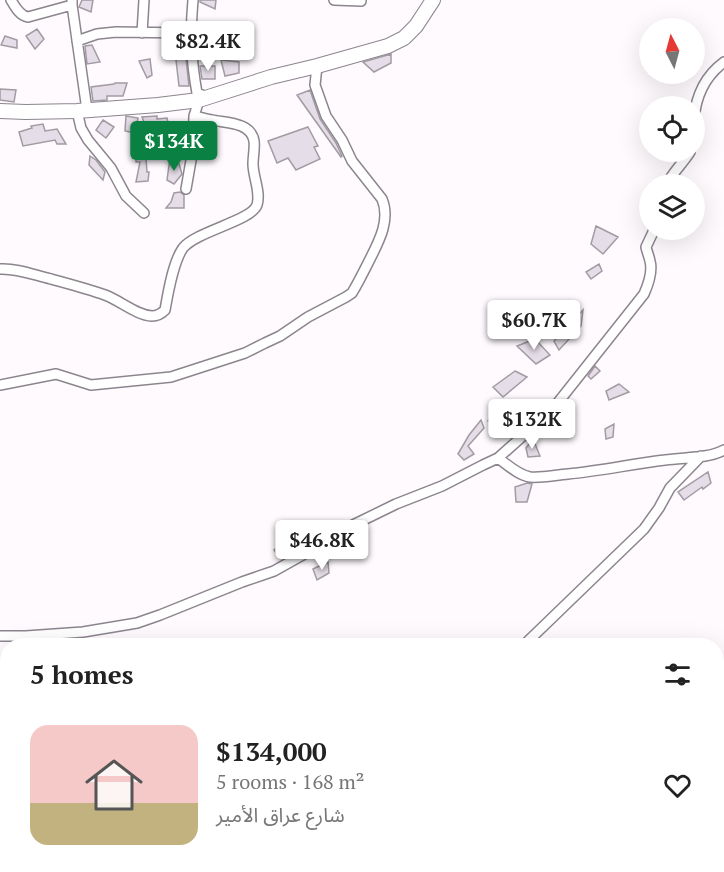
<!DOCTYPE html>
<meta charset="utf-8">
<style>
:root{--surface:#fff;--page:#f6f6f6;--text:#222;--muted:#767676;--line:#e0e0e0;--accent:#0b8043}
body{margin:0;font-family:"PT Serif","Noto Sans Arabic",serif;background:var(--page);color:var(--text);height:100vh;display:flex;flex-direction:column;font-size:22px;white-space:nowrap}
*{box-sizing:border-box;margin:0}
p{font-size:20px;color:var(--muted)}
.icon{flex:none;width:33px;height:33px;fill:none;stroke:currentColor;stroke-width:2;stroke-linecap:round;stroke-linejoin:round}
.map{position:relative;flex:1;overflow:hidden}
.sheet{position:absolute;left:0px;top:638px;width:724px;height:236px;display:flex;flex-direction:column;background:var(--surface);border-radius:24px 24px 0 0;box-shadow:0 6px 24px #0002}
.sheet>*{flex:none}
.needle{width:39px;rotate:354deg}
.buttons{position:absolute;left:639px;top:18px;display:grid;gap:12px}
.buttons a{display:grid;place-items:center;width:66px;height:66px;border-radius:50%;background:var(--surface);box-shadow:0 6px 24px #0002;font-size:30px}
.price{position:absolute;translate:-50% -51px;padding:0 14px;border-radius:6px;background:#fff;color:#222;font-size:20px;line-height:39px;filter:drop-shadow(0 2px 3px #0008)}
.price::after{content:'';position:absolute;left:50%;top:36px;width:18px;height:14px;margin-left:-9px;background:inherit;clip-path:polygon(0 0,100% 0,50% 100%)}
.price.on{background:var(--accent);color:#fff}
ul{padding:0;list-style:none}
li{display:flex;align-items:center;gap:18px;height:150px;padding:0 30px}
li+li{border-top:2px solid var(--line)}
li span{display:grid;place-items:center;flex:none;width:168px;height:120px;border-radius:18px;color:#555}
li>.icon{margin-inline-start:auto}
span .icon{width:72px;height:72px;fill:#fffc;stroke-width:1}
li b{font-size:26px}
h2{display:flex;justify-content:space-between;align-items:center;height:72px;padding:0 30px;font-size:26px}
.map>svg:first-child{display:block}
.building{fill:#e5dde7;stroke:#a39ba4;stroke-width:1.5}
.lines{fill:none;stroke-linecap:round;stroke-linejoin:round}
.street-casing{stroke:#8c858e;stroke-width:12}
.secondary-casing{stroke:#8c858e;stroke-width:16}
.street{stroke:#fff;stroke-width:9}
.secondary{stroke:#fff;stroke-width:14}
</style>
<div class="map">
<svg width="724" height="872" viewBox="0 0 724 872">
<rect width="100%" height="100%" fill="#fefafe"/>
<path class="building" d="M82 0H93L91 12 79 7Z
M200 0H216L215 9 200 2Z
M37 29 44 39 35 49 26 36Z
M5 36 17 40V48L1 45Z
M174 43H185V59H186L189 86H179Z
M92 45 100 62 87 64 85 46Z
M391 54V63L374 72 363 62Z
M150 59 152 75 147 78 139 61Z
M221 60 239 62V73L225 76Z
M200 66H215V79H202Z
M115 83H127L123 96H107V100L93 101 91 87 114 84Z
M0 89 16 90 14 102 0 100Z
M310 90 320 119 336 143 342 156 341 157 297 95Z
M126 116 138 118 135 133 125 131Z
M157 116V119L167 118 170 131H163V129L146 128 142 117Z
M103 120 114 127 106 138 96 130Z
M43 124 45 131 57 129 66 144H57L55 140 23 146 19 132 32 128 31 126Z
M308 127 318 146 314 147 320 159 296 170 288 158 277 163 268 141Z
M143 145H145L147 172H149L148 181 136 182 140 162H136V148L143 147Z
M90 156 96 160 105 172 103 180 89 165Z
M170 158 179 164 182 174 174 184 167 180Z
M180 192 184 195V208H166L171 202 174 193Z
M596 226 618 237 603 254 591 244Z
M599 264 602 271 591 279 586 272Z
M583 310 581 326 559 350 554 341Z
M535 339 550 355 536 364 517 346Z
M595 366 600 371 591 379 588 376Z
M515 371 527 377 503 397 493 387Z
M619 384 629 392 609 400 606 391Z
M501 403 504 411 496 424 488 421Z
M481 420 484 428 468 446 474 454 464 460 458 454 469 435Z
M614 424 613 437 606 439 605 429Z
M533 439 540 456 528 457 526 448Z
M708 472 711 483 703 489 702 487 684 500 678 492Z
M527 483 532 484 527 502H516L515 487Z
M293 536V548L279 557 274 550Z
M328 562 329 573 317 580 313 569Z
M8 682V692H0V683Z"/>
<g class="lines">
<defs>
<path id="street" d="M11 0C15 7 20 16 28 17L72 5
M72 0V5L87 110
M193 0C190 35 191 59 197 93L207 97
M334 0 361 1
M142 33 144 0
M77 41 97 34 116 32 190 33
M77 111 81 128 88 140 111 168 126 196 144 213
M694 119C696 95 705 76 724 62
M667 184C673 172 683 163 690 152
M186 189 193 149 194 116 199 100
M0 269C17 268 34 275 51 279 69 284 88 289 105 295 121 301 136 315 152 316 158 316 161 314 165 310 168 293 173 262 183 248 197 231 251 221 257 205 261 192 253 177 253 164 253 156 255 148 254 141 251 122 226 123 212 120 206 119 200 117 194 116
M0 385 56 374 91 385 171 377 245 353 265 343 280 336 308 317 346 297 352 293C358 283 363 273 368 263 378 243 391 221 382 199L352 161 342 140 326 116 315 85 317 66
M498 458C508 465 518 475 530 477 543 478 555 475 568 474 600 471 632 464 665 460 684 457 707 459 724 450
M0 636H26L83 632 137 623 160 615 242 582 274 571 331 539 353 525 396 504 442 486 483 465 498 458 552 410 644 294C648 285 653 272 650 261 649 256 647 252 646 247L654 230
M524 645 644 529 659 508 670 488 701 456
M717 762 724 758
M687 866C700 872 710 869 724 863"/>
<path id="secondary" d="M0 111 26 112 77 111 158 105 199 100 271 77 317 66 388 46 404 38 416 26 433 0"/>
</defs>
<use href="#street" class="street-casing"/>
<use href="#secondary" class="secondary-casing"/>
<use href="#street" class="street"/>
<use href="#secondary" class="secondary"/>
</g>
</svg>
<div class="buttons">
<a><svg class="needle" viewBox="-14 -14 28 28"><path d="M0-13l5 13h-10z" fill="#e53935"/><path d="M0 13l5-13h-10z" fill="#767676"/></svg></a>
<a><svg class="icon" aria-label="locate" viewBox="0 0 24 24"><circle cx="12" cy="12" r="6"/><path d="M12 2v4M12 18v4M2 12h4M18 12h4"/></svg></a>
<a><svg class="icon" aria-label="layers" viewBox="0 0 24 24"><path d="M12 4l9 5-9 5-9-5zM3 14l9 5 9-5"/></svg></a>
</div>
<b class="price" style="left:208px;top:72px">$82.4K</b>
<b class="price on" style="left:174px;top:172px">$134K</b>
<b class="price" style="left:534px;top:351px">$60.7K</b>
<b class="price" style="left:532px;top:450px">$132K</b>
<b class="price" style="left:322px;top:571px">$46.8K</b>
<section class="sheet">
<h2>5 homes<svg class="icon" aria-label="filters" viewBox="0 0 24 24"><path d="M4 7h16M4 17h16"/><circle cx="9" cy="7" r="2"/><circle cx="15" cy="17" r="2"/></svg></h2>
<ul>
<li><span style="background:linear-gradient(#f6c9c9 65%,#c2b280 0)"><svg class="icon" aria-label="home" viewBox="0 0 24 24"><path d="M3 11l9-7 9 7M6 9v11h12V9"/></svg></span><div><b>$134,000</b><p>5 rooms · 168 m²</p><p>شارع عراق الأمير</p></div><svg class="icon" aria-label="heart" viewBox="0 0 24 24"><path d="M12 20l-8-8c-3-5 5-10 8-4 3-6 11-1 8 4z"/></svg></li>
</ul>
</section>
</div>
